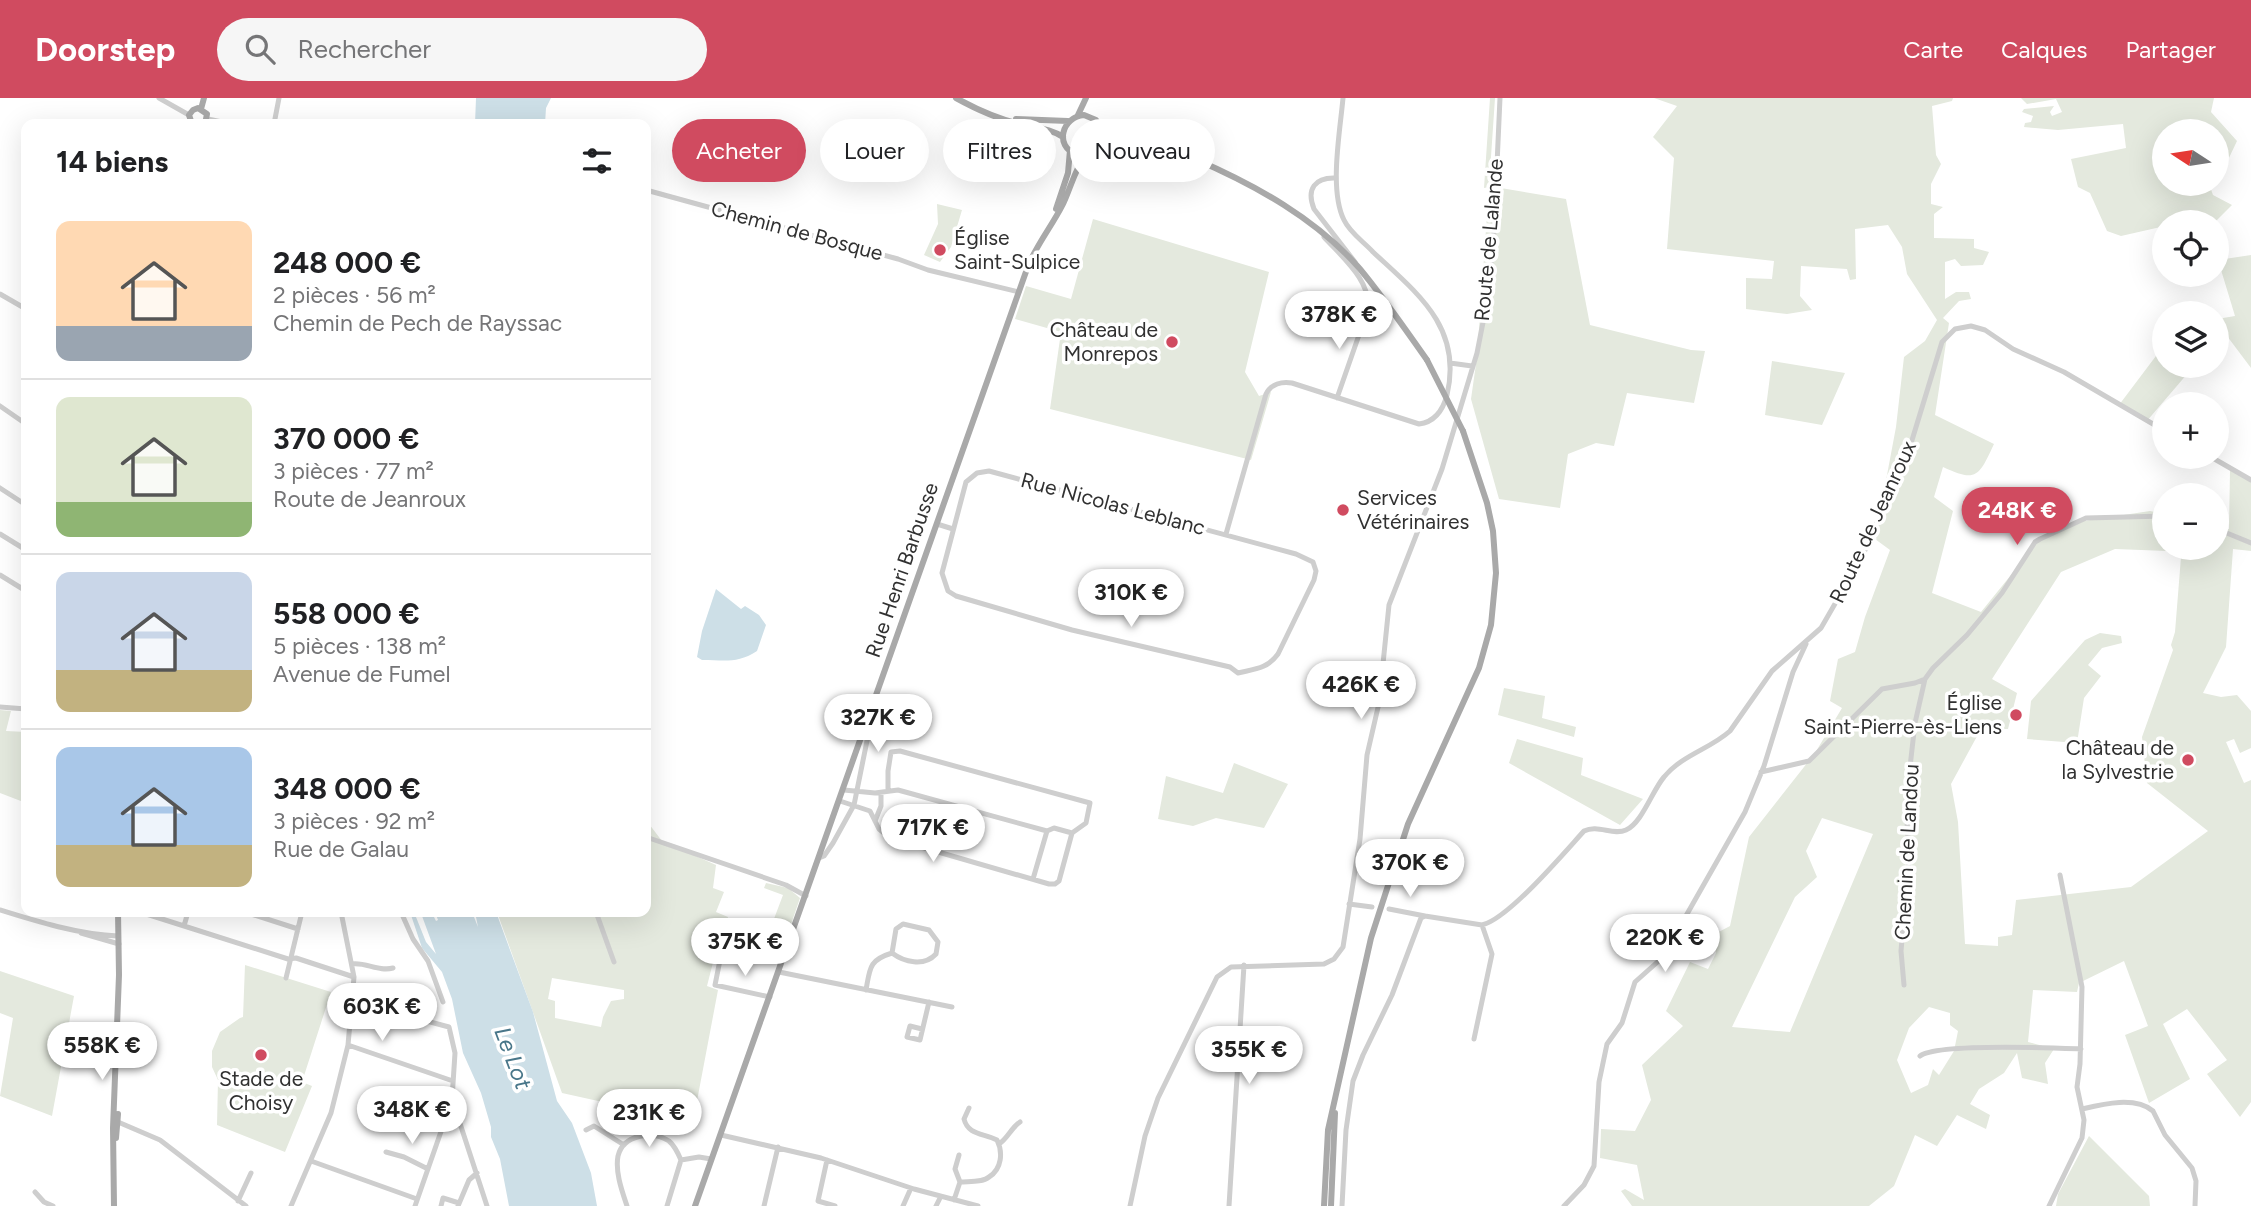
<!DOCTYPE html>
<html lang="fr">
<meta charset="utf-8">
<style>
:root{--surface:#fff;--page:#f6f6f6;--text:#202124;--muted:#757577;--line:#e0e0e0;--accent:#d04b60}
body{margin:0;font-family:Figtree,sans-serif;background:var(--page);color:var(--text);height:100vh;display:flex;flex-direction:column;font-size:26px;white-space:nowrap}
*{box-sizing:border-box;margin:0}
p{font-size:23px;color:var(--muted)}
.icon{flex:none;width:38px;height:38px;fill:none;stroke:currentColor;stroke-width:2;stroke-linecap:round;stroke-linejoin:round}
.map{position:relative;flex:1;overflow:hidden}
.panel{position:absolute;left:21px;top:21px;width:630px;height:798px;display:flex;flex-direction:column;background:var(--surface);border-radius:14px;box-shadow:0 7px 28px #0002}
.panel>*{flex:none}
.top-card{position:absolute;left:672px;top:21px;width:665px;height:63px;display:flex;gap:14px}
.needle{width:46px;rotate:282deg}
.tools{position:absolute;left:2152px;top:21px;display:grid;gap:14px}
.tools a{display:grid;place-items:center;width:77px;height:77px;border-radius:50%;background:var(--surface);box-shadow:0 7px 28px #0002;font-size:35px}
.price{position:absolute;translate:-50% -60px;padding:0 16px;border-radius:24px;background:#fff;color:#222;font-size:23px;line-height:46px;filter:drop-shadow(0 2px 4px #0008)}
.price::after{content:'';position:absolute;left:50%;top:42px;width:21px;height:16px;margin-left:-10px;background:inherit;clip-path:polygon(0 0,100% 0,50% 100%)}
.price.active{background:var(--accent);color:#fff}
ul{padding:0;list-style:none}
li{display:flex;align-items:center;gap:21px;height:175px;padding:0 35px}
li+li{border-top:2px solid var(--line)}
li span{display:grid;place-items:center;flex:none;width:196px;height:140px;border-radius:14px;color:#555}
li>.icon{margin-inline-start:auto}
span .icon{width:84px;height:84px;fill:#fffc;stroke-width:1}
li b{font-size:30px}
h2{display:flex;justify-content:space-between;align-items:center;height:84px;padding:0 35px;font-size:30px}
.chip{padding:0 24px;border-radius:32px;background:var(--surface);box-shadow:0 7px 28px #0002;font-size:24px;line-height:63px}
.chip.active{background:var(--accent);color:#fff}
header{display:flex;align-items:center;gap:42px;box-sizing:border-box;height:98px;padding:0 35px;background:var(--accent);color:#fff}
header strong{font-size:33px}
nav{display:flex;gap:38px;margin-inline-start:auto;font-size:24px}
.search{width:490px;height:63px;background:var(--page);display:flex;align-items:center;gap:18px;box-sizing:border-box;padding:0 24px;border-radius:38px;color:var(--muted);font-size:26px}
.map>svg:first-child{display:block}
.green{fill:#e4e9de;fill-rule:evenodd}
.water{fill:#cddfe7}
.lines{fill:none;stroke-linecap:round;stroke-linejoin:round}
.minor{stroke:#cecece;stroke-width:5}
.major{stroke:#a9a9a9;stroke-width:6}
.major-bridge{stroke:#a9a9a9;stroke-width:6}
.poi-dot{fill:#d04b60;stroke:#fff;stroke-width:2.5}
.labels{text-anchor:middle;stroke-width:7;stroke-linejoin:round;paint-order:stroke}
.street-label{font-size:21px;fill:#313131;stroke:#fff}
.poi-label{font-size:21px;fill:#313131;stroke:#fff;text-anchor:end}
.water-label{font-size:23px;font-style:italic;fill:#487689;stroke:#fff}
</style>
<header>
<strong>Doorstep</strong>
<div class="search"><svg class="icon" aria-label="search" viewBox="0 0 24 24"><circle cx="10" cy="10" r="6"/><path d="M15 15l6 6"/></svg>Rechercher</div>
<nav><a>Carte</a><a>Calques</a><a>Partager</a></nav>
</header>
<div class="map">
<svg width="2251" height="1108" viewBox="0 0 2251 1108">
<rect width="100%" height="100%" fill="#fff"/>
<path class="green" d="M1490 0H1495L1489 88 1566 101 1590 227 1691 252 1705 253 1694 305 1627 295 1614 348 1596 345 1568 356 1560 410 1499 401 1471 301 1477 259 1489 89 1484 90Z
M1654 0H1953L1952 3 1932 8 1936 57 1941 66 1931 86V106L1943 109 1934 116V140L1974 141V150L1989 154 1983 167 1961 168 1955 161 1945 164V201L1956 194H1969L1971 201 1959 203 1943 220 1949 225 1935 317 1994 346C1979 378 1977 385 1943 369L1934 399 1953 413 1932 495 1981 514 2040 441 2077 424 2150 413 2165 416V450H2217V429L2229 431 2230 372 2251 383V453L2233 451 2226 549 2203 595 2221 599 2237 597 2251 613V650L2240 655 2234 641 2226 644 2244 685 2251 682V1004L2240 1019 2207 976 2227 962 2187 911 2163 926 2190 981 2149 1005 2125 937 2148 928 2124 863 2079 885 2077 894 2033 892 2028 944 2054 951 2045 965 2048 986 2022 980 2017 955 2004 975 1979 991 1970 1006 1990 1017 1986 1031 1957 1017 1937 1048 1915 1037 1894 1088 1869 1108H1632L1621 1093 1625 1091 1644 1102 1637 1067 1600 1060 1601 1031 1635 1033 1651 1002 1642 967 1683 928 1666 913 1690 864 1708 871 1716 855 1713 837 1730 828 1749 739 1815 655 1842 610 1830 603 1838 561 1855 554 1865 519 1890 452 1875 441 1896 329 1904 259 1925 243 1937 222 1907 176 1902 149 1888 127 1855 131 1856 181 1850 182 1847 171 1801 168 1800 198 1812 212 1787 216 1746 211V180L1772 181 1774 163 1667 151 1674 60 1653 39 1677 8ZM2115 451 2167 453 2181 459 2175 534 2171 547 2173 552 2142 639 2147 685 2208 733 2131 789 2016 802 2012 837 1998 839V848L1965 846 1958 724 1951 686 1981 631H2008L2017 595 1992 581 2061 474ZM1822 720 1873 736 1790 934 1732 929 1795 799 1817 779 1806 753ZM1929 909 1950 915V927L1958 933 1954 953 1939 977 1933 971 1928 987 1911 995 1897 962 1909 930Z
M2021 0H2214L2211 14 2237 43 2227 64 2217 68V33H2165V86H2209L2213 97 2232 107 2215 124C2198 120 2182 124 2165 124V128L2121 138 2107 133 2090 95 2078 89 2071 61 2126 50 2123 26 2058 32 2024 29 2025 25 2031 24 2033 18 2022 14 2024 11 2054 8 2050 14 2052 18 2062 14 2056 1 2027 6Z
M937 106 962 112 951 149 940 164 924 157 938 126Z
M1093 121 1269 174 1245 274 1259 298 1271 294 1251 362 1050 311 1061 234 1015 221 1026 188 1071 201Z
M2251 157V270L2224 234 2217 241V221L2235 218 2218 162Z
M2165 246V268H2194L2146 324 2119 307Z
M1772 263 1845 275 1822 327 1765 317Z
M2100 535 2121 538 2122 545 2102 550 2088 567 2101 578 2084 600 2077 645 2027 641 2031 603 2085 542Z
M1504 590 1545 598 1542 620 1576 629 1574 639 1498 617Z
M0 612 11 613 6 633 26 634V705L0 695Z
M1517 641 1583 660 1581 677 1643 701 1620 727 1509 665Z
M1234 665 1288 686 1264 730 1216 720 1193 728 1158 721 1166 678 1223 695Z
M646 722 662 743 716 767 713 790 724 794 716 814 728 819 727 824 752 833 754 829 769 834 783 797 764 790 766 785 788 790 800 800 785 844 722 829 707 888 718 892 693 1024 562 995 497 814H646ZM552 880 624 892V901L611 903 603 919 601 929 555 920V903L548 901Z
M245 867 331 894 302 984 312 988 285 1054 217 1027 218 982 212 969V953L220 934 240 920 243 919Z
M0 873 74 898 52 1018 0 998 13 920 0 915Z
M2089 1038 2149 1098 2150 1108H2056L2058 1096Z"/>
<path class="water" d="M476 0H551L546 10 545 26H475Z
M716 491 741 511 745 508 759 517 766 527 757 553C737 566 724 562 702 562L697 559 702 533Z
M410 814H414L426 844 436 856 422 818 432 815 436 823 438 822 435 814H445L448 819V814H472L478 829 475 814H496L533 914 557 1003 572 1025 591 1075 597 1108H509L500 1061 491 1039V1029L481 995 463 955 452 901 442 874 422 850Z"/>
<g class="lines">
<path class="minor" d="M159 0 189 17
M208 21 231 26
M274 26 279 0
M1336 80C1315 79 1306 91 1314 111L1355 164
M646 92 898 161 928 172 1019 194
M1324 139C1342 159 1374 185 1367 214L1337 300
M0 196 26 211
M1450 265 1472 268
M0 308 26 326
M2211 359 2251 382
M989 373 1296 456 1313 464 1316 473 1314 482 1278 556C1267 571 1255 571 1238 575L1230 569 1072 532 956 498 948 493 942 475 966 384 977 375Z
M0 390 26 407
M937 426 953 431
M2217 431 2251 445
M0 436 26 452
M1226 436 1266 296C1271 286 1282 283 1292 285L1419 326C1435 324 1443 312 1447 297 1463 229 1417 195 1373 154 1364 144 1350 135 1344 122 1329 92 1340 34 1343 0
M0 477 26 493
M0 609 26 611
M1761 674 1809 663 1882 591 1915 585 1925 581
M844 692 875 695 898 692 1047 733 1033 781
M888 693V673L891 654 900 653 1090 705 1086 725 1072 735
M840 703 870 713 879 731 890 740 1049 786H1055L1059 783 1072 735
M875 723 881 708V695
M1047 733 1054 730 1072 735
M646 739 786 787 806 798
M819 760 824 758 833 745 854 707 870 628 869 621
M1349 806 1372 809
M1389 811 1425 818
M0 812C35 823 81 837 118 838
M140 814 288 861 296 860 354 879
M245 814 298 831
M341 814 354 879 348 947 453 983
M401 814 413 841 428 863 443 904
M596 814 614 864
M184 828 188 814
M81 835 119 846
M721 857 715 887 770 899
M352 866C366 864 379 874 393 870
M779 874 952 909
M286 880 302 814
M1904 887 1901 853 1909 761 1906 704 1915 625 1925 581 1933 570 1967 537 2002 495 2035 444 2040 441 2086 420 2165 418
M866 892C870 870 869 862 892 855 904 864 924 869 936 856L938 844 929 832 903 826 896 831 892 855
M352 903 449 929 455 955 452 1001 487 1108
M922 931 910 928 907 939 920 942 929 904
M1474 941 1492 856 1482 827
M1920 958C1937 945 2054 950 2081 951
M391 1003 445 1020 458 1019
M2082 1011C2103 1006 2135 998 2153 1013L2165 1037 2192 1070 2196 1083 2195 1108
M118 1024 160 1042 246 1108
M586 1032 594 1028 624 1047
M721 1037 821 1060 914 1091 978 1108
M999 1046C1008 1040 1011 1030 1020 1024
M386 1054 404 1059 428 1071
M959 1057 955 1071 960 1084
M681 1062 699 1059 711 1061
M827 1062 818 1103 835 1108
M311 1063 417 1101
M35 1094 44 1104 53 1108
M954 1102 960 1084C968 1083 982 1085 989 1079 1002 1071 1003 1054 997 1042 983 1035 968 1037 964 1021L969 1010
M238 1103 251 1075
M291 1108 331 1015 348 947
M415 1108 452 1002
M441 1108 443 1100 459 1105
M458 1108 469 1082 477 1075
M627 1108C622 1093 615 1074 618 1058 623 1037 652 1032 669 1043 675 1048 678 1055 681 1062L667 1108
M764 1108 778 1049
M903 1108 911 1090
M936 1108 941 1098
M1130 1108 1145 1038 1158 1000 1217 879 1231 869 1324 866 1334 861 1343 849 1360 741 1367 657 1379 605 1389 507 1442 371 1477 255 1487 204 1494 133 1500 0
M1229 1108 1244 867
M1342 1108 1346 1032 1353 983 1363 957 1392 897 1421 820 1425 818 1482 827C1508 821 1563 756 1584 733 1598 726 1613 738 1626 732 1642 725 1652 693 1664 679 1682 657 1710 651 1730 633L1772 573 1821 530 1862 459 1909 352 1942 244 1955 231 1971 228 1985 232 2013 251 2064 274 2165 333
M1564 1108 1584 1087 1594 1068 1599 984 1607 946 1622 925 1635 884 1662 860 1745 714 1764 668 1793 574 1806 546
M2049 1108 2082 1040 2084 1022 2077 989 2080 966 2082 889 2060 777"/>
<path class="major" d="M956 0C976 11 998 21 1020 26 1035 30 1050 30 1063 39
M201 11 204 0
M1078 17 1086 0
M1016 21 1068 23
M192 26 189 17 193 12 198 10 207 16 205 26
M1103 34C1116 41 1130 41 1144 44 1161 48 1180 55 1195 61 1255 87 1317 121 1360 171 1384 200 1405 231 1427 262
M1099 49 1103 34 1096 22 1084 17C1062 19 1054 48 1076 56 1087 59 1093 51 1103 49 1118 45 1138 48 1154 50
M1056 111 1068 75 1070 52
M116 1040 118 1016
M114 1108 113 1030 119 877 118 814
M695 1108 1028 168C1037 146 1052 128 1063 106 1071 89 1075 71 1086 56
M1324 1108 1328 1032 1371 840 1408 726 1479 570 1491 527 1496 475 1493 433 1487 405 1463 333
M1331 1108 1335 1015"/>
<path class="major-bridge" d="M1427 262 1463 333"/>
</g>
<g class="poi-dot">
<circle cx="940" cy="152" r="7"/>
<circle cx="1172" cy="244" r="7"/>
<circle cx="1343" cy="412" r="7"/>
<circle cx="2016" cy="617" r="7"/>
<circle cx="2188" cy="662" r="7"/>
<circle cx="261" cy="957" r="7"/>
</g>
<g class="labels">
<g class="street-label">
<text transform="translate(797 133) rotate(15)" y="7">Chemin de Bosque</text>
<text transform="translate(1489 142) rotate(-85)" y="7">Route de Lalande</text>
<text transform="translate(1113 406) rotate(15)" y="7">Rue Nicolas Leblanc</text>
<text transform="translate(1873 424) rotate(-65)" y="7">Route de Jeanroux</text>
<text transform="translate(902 472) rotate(-71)" y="7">Rue Henri Barbusse</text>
<text transform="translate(1907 754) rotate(-87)" y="7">Chemin de Landou</text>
</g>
<g class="poi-label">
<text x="954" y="147" text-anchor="start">Église<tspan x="954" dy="24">Saint-Sulpice</tspan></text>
<text x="1158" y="239">Château de<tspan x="1158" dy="24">Monrepos</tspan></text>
<text x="1357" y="407" text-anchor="start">Services<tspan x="1357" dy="24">Vétérinaires</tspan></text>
<text x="2002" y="612">Église<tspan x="2002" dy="24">Saint-Pierre-ès-Liens</tspan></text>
<text x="2174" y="657">Château de<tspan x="2174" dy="24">la Sylvestrie</tspan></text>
<text x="261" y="988" text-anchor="middle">Stade de<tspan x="261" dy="24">Choisy</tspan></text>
</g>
<g class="water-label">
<text transform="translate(513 960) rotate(69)" y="8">Le Lot</text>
</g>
</g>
</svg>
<div class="tools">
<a><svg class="needle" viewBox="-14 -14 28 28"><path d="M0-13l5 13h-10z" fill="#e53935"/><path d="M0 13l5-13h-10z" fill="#757577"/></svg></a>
<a><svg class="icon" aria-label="locate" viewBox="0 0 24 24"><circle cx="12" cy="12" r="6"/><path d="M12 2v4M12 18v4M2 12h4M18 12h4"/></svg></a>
<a><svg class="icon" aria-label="layers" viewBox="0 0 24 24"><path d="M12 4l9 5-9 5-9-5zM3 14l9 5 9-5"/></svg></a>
<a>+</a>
<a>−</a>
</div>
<b class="price" style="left:1339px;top:253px">378K €</b>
<b class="price active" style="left:2017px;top:449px">248K €</b>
<b class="price" style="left:1131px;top:531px">310K €</b>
<b class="price" style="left:1361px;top:623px">426K €</b>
<b class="price" style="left:878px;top:656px">327K €</b>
<b class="price" style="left:933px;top:766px">717K €</b>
<b class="price" style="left:1410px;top:801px">370K €</b>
<b class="price" style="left:1665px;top:876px">220K €</b>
<b class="price" style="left:745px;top:880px">375K €</b>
<b class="price" style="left:382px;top:945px">603K €</b>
<b class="price" style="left:102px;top:984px">558K €</b>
<b class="price" style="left:1249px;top:988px">355K €</b>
<b class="price" style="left:412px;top:1048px">348K €</b>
<b class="price" style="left:649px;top:1051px">231K €</b>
<div class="top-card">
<a class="chip active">Acheter</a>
<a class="chip">Louer</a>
<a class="chip">Filtres</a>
<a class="chip">Nouveau</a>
</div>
<section class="panel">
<h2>14 biens<svg class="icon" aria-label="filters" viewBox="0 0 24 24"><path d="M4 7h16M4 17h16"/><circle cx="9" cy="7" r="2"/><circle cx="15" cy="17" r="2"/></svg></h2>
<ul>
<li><span style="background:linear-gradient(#ffd9b3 75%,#9aa5b1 0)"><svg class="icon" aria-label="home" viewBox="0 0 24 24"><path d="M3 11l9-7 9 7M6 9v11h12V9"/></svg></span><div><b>248 000 €</b><p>2 pièces · 56 m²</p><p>Chemin de Pech de Rayssac</p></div></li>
<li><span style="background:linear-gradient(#dfe7d0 75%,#8fb573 0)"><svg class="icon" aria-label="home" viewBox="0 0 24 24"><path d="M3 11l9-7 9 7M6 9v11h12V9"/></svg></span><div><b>370 000 €</b><p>3 pièces · 77 m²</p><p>Route de Jeanroux</p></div></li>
<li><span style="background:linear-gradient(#c9d6e8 70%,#c2b280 0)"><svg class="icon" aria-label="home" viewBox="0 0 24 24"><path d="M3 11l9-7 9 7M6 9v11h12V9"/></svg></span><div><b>558 000 €</b><p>5 pièces · 138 m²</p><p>Avenue de Fumel</p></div></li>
<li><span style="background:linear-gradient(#a9c7e8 70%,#c2b280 0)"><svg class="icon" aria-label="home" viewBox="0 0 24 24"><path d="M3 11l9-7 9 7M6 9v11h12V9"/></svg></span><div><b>348 000 €</b><p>3 pièces · 92 m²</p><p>Rue de Galau</p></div></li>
</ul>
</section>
</div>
